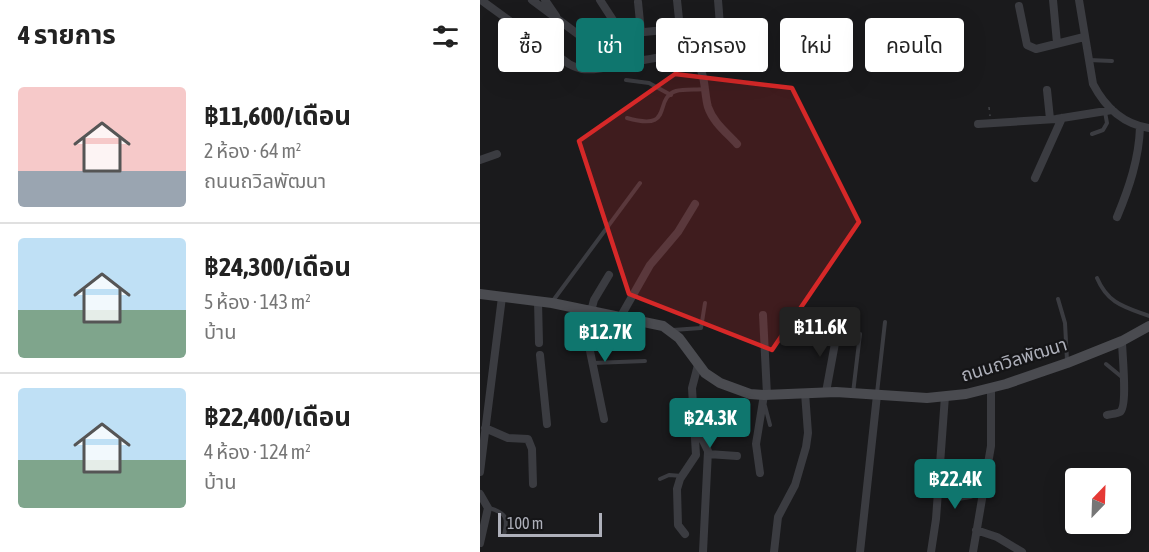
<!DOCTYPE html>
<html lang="th">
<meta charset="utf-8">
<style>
:root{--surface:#fff;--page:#f6f6f6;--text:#222;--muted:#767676;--line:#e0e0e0;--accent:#0f766e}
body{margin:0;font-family:"Asap Condensed","Noto Sans Thai",sans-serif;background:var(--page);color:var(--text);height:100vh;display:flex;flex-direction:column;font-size:22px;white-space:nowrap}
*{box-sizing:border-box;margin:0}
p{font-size:20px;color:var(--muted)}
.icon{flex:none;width:33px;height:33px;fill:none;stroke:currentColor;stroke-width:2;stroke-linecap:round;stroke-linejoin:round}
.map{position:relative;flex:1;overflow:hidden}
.sheet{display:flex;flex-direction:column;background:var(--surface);width:480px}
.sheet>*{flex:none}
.hud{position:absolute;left:18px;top:18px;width:561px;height:54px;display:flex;gap:12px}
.needle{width:39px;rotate:23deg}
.fabs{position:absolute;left:585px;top:468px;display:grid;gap:12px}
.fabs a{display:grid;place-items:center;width:66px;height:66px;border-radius:6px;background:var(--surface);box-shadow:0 6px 24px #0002;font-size:30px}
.scale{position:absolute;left:18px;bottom:15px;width:104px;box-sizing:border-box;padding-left:6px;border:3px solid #aeb0ba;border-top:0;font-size:16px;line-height:21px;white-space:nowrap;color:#aeb0ba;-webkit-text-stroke:4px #151517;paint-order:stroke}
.price{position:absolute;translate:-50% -51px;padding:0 14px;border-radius:6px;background:var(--accent);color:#fff;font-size:20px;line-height:39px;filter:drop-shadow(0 2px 3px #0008)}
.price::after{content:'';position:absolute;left:50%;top:36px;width:18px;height:14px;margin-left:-9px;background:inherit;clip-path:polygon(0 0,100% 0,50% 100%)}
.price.current{background:#222;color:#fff}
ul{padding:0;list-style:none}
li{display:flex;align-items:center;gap:18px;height:150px;padding:0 18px}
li+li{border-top:2px solid var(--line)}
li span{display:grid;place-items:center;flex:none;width:168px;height:120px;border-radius:6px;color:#555}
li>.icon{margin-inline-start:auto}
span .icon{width:72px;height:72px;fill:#fffc;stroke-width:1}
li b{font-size:26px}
h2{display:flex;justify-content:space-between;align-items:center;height:72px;padding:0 18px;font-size:26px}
.tag{padding:0 21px;border-radius:6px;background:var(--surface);box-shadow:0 6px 24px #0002;font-size:21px;line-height:54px}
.tag.current{background:var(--accent);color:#fff}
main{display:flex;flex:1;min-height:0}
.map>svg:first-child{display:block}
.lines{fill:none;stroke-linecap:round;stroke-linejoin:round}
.path{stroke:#424347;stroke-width:1.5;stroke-dasharray:3 4.5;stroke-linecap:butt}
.lane{stroke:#3b3c41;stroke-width:4}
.street{stroke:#3b3c41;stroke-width:8}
.secondary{stroke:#4a4b50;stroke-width:10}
.marked{fill:#d62828;fill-opacity:0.2;stroke:#d62828;stroke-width:4.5;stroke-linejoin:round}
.labels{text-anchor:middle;stroke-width:4.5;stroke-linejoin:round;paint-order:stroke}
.street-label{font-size:18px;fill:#aeb0ba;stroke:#151517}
</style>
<main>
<section class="sheet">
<h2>4 รายการ<svg class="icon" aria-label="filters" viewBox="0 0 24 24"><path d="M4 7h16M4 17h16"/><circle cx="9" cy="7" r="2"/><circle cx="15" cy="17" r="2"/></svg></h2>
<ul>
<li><span style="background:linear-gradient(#f6c9c9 70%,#9aa5b1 0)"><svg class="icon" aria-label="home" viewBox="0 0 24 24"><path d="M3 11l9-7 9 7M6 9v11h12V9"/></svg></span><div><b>฿11,600/เดือน</b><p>2 ห้อง · 64 m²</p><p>ถนนถวิลพัฒนา</p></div></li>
<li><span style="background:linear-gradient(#bfe0f5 60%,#7fa58c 0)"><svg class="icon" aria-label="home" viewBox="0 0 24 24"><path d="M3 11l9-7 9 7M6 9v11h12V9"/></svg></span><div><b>฿24,300/เดือน</b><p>5 ห้อง · 143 m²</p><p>บ้าน</p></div></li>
<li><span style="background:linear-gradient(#bfe0f5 60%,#7fa58c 0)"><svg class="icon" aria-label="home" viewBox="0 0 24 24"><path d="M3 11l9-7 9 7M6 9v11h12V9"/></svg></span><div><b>฿22,400/เดือน</b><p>4 ห้อง · 124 m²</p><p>บ้าน</p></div></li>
</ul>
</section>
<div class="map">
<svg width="669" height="552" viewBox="0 0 669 552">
<rect width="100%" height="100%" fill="#1a1a1c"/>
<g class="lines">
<path class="path" d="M509 107 510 116"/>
<path class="lane" d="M609 60 632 61
M146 80 169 83 191 95
M147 118C196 132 172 99 196 91 204 89 216 90 225 89
M612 134 623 130 627 123 625 112
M617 278C628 304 645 307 669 316
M578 299 585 323 587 360
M72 302 160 183
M193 330 221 328 225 303
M113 363 165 361
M626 364 643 378
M373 393 380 334
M397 393 405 322
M285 406 290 425
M180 479 189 475 202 476
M9 508C27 513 28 518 24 535"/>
<path class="street" d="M1 0 89 64C93 66 97 68 102 69 128 73 196 44 216 63 226 72 224 94 228 107 233 122 246 132 257 144
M52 0 103 38 256 23
M65 0 76 16
M120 0 142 34
M197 0 200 29
M238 0 240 25
M573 0 577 43
M599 0 613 84C625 107 643 124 669 128
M158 2 161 32
M539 6 547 45 556 49 604 37
M567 90 570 119
M498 124 576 119 632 110
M0 160 17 154
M555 178 582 118
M637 217C649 188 659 159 660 127
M58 301 59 343
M106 309 110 351 124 419
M111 311 114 300 129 275
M283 315 287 395
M141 316 170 265 198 232 215 204
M60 355 67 424
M346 392 358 327
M627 415C630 414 637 414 640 412 648 406 642 353 642 341
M216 426 228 451 223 552
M5 428 28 438 48 439 52 449 53 484
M228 454 257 456
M0 472 22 297
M280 473 276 444 284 395
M458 491 478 497 490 495
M0 494 8 508 0 543
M496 530 517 537 542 552
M205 534 198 525 197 489 200 479 216 455 212 388 218 365
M294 552 298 517 315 485 326 447 328 433 325 393
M380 552 397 395
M451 552 456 519 465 396
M493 552 511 446V388"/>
<path class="secondary" d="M0 294 72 303 183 326 199 338 225 373 240 383 270 394 284 395 356 392 447 398 486 394 526 384 587 363 642 341 669 326"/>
</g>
<path class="marked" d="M195 74 312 88 379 222 292 350 149 294 99 141Z"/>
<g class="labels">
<g class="street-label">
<text transform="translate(534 360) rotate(-17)" y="6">ถนนถวิลพัฒนา</text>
</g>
</g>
</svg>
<div class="fabs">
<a><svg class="needle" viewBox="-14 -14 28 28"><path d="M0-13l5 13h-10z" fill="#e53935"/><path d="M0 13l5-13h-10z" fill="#767676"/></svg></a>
</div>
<div class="scale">100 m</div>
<b class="price current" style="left:340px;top:358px">฿11.6K</b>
<b class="price" style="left:125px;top:363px">฿12.7K</b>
<b class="price" style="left:230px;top:449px">฿24.3K</b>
<b class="price" style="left:475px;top:510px">฿22.4K</b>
<div class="hud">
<a class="tag">ซื้อ</a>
<a class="tag current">เช่า</a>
<a class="tag">ตัวกรอง</a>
<a class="tag">ใหม่</a>
<a class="tag">คอนโด</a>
</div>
</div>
</main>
